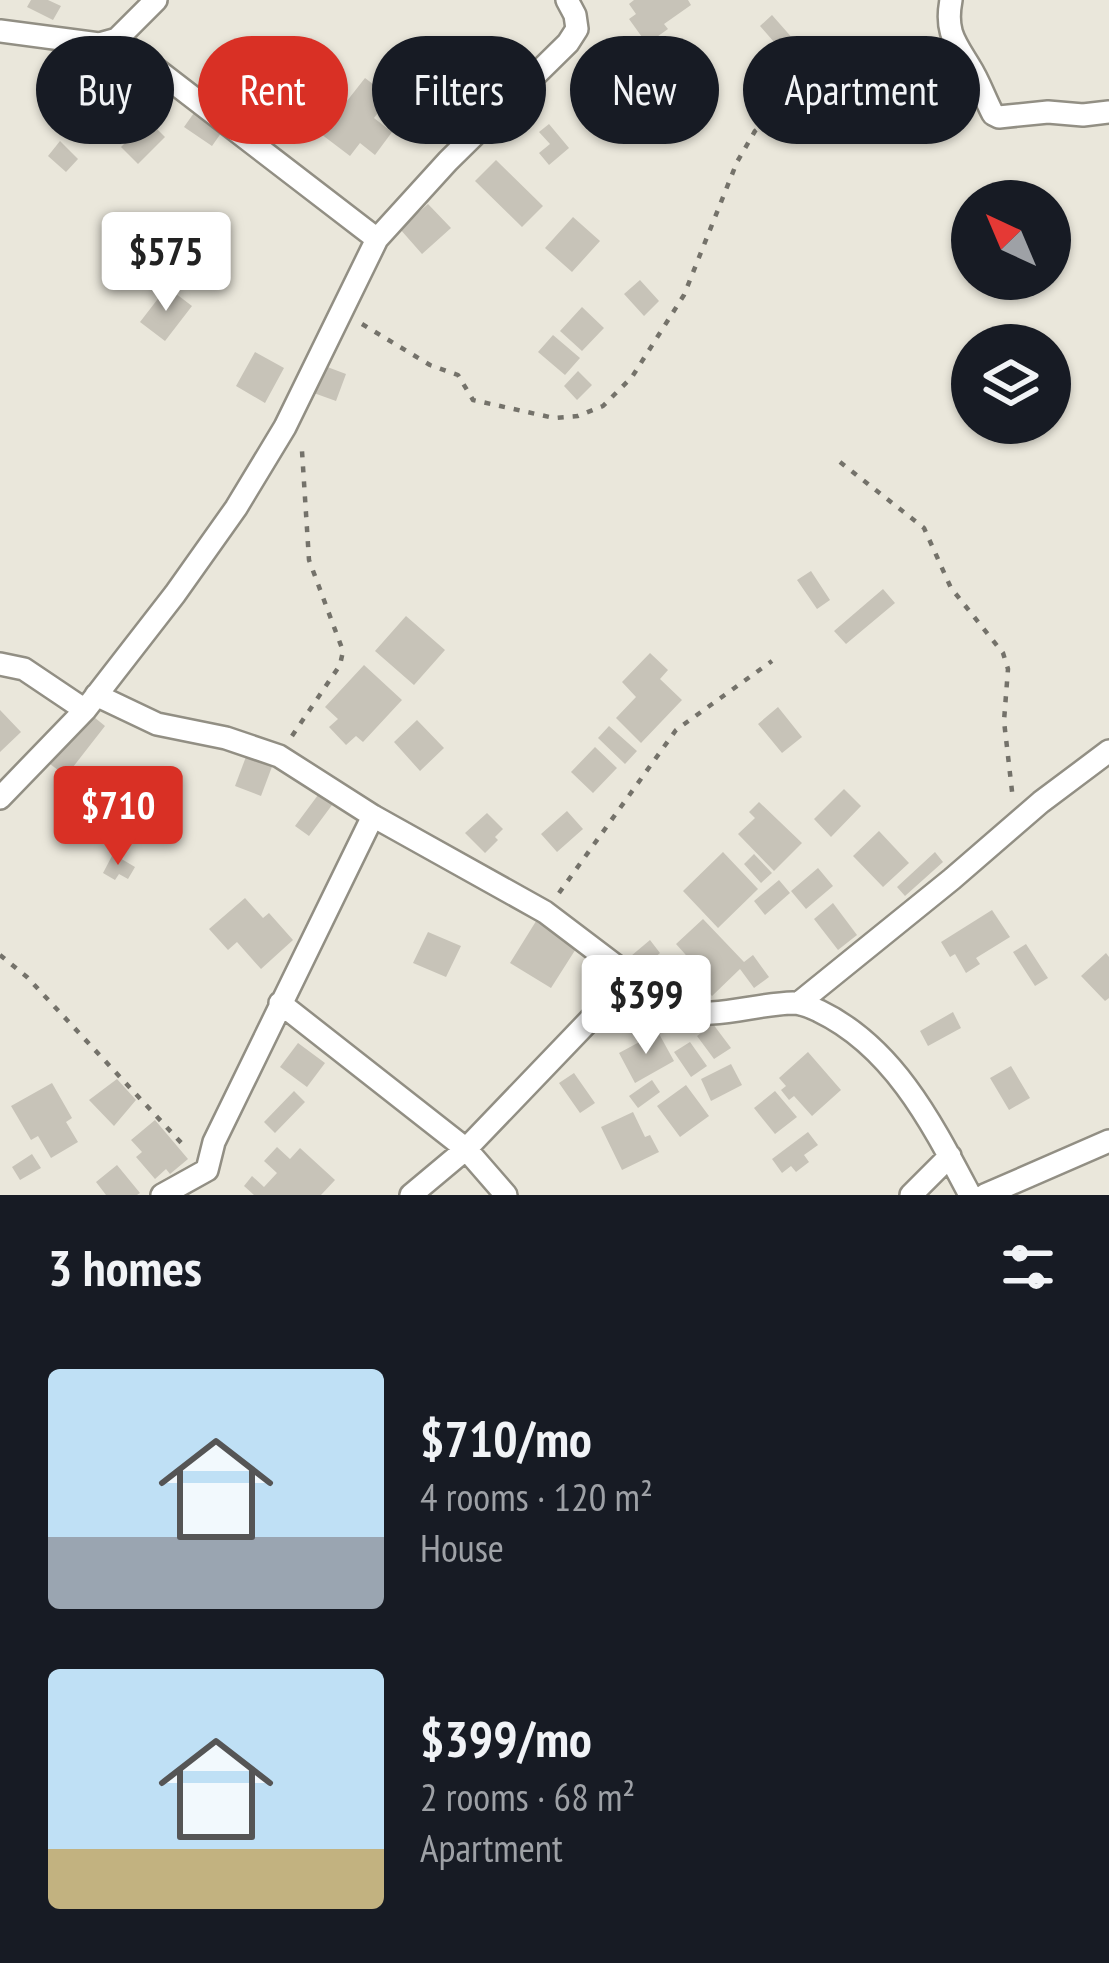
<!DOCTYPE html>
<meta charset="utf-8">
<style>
:root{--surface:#171b24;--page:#242831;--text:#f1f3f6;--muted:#9ea1a6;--accent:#d93025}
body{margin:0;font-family:"PT Sans Narrow",sans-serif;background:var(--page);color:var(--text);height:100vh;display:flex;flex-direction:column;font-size:45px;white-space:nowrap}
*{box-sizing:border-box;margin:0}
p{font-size:39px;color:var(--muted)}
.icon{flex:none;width:66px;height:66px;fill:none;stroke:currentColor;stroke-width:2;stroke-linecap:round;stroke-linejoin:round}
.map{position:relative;height:1195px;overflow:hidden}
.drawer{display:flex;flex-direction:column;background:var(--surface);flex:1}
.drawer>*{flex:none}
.hud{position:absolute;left:36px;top:36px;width:1038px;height:108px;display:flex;gap:24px}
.needle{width:78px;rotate:316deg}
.buttons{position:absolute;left:951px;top:180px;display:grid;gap:24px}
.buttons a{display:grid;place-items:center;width:120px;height:120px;border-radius:50%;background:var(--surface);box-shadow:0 3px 9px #0004;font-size:60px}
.price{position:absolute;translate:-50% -102px;padding:0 27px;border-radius:12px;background:#fff;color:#222;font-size:39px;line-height:78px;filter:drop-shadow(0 3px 6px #0008)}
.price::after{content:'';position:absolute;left:50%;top:72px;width:36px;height:27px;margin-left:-18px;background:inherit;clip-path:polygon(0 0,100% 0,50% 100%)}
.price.on{background:var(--accent);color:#fff}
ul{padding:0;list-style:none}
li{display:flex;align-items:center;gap:36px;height:300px;padding:0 48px}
li span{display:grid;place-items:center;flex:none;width:336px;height:240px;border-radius:12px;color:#555}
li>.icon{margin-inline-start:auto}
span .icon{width:144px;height:144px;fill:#fffc;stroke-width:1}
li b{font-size:51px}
h2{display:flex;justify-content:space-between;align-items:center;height:144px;padding:0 48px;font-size:51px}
.tag{padding:0 42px;border-radius:54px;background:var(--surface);box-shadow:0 3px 9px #0004;font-size:42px;line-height:108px}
.tag.on{background:var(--accent);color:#fff}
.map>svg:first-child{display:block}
.building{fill:#c7c3b8}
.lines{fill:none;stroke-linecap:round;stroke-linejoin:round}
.minor-casing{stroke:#928f84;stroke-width:26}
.path{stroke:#74726a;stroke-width:4.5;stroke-dasharray:6 9;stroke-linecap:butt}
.minor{stroke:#fff;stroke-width:21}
</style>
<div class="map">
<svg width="1109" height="1195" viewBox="0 0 1109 1195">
<rect width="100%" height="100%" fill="#eae7db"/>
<path class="building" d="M31 0H48L61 6 53 20 27 7Z
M634 0H688L691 5 664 24 668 29 647 44 629 19 636 14 629 4Z
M772 15 794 40 781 50 760 26Z
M118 47 142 69 122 91 98 70Z
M365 78 390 97 374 118 392 132 375 155 360 143 350 156 321 134Z
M196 110 224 129 212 146 184 127Z
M148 120 165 137 138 164 121 147Z
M549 124 569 148 549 165 539 153 550 144 539 132Z
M60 141 78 159 66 172 48 156Z
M496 160 543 206 522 227 475 181Z
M428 204 451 228 422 254 400 229Z
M573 217 600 241 572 272 545 248Z
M640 280 659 301 644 316 624 294Z
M167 287 192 306 165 341 140 322Z
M582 307 604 328 582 351 560 331Z
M553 335 580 358 565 375 538 352Z
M255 352 284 368 265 403 236 386Z
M322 365 346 374 336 401 311 392Z
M578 371 592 385 577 400 564 386Z
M811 571 830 600 817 609 797 580Z
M883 589 895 603 846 644 834 631Z
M406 616 445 650 414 685 375 651Z
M650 653 668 670 660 679 682 700 641 743 616 718 636 697 622 682Z
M364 665 402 700 363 742 356 736 346 745 329 727 338 719 325 707Z
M778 707 802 737 782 753 758 724Z
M0 710 21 732 0 752Z
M89 713 105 726 66 776 50 764Z
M417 720 444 748 420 771 394 742Z
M609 726 637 751 625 764 598 738Z
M595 747 617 768 593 793 571 772Z
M247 754 273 764 261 796 235 786Z
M844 789 861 806 831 837 814 819Z
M318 795 332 805 309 836 295 826Z
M759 802 802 843 774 871 738 834 755 818 749 812Z
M567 811 583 829 557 852 541 834Z
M487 813 503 829 495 837 498 840 485 853 465 833Z
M879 831 909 863 883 887 853 856Z
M723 852 758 889 718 928 683 891Z
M935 852 943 862 905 896 897 887Z
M113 854 135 867 128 879 119 874 115 880 103 873Z
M754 854 772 873 761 883 744 864Z
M818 868 833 886 806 909 791 891Z
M779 880 790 893 765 915 754 901Z
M245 898 263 918 269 913 293 940 261 969 237 942 228 950 209 929Z
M833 903 857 935 838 950 814 919Z
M992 910 1010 937 976 958 980 964 966 973 955 954 950 957 941 942Z
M538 918 579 944 551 988 510 963Z
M703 919 744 962 753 955 769 977 754 988 740 969 712 996 687 970 694 964 676 944Z
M428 932 461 946 446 977 413 963Z
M650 940 660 953 641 969 631 956Z
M1026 944 1048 978 1035 986 1013 952Z
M1106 953 1109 957V998L1105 1001 1081 976Z
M953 1012 961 1028 928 1046 920 1031Z
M713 1024 731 1048 714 1059 697 1036Z
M658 1032 674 1061 635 1083 619 1053Z
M690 1042 707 1066 691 1077 674 1052Z
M298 1043 325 1063 307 1087 280 1067Z
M808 1052 841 1090 812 1116 794 1096 789 1100 781 1090 786 1086 779 1078Z
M731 1064 742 1085 711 1101 701 1079Z
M1011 1066 1030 1098 1009 1110 990 1078Z
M574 1073 595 1103 580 1113 559 1083Z
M117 1079 136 1100 114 1126 89 1100Z
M652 1080 660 1092 638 1108 629 1096Z
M52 1083 72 1118 66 1122 78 1142 51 1158 38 1136 31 1140 11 1106Z
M686 1085 709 1116 680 1137 657 1106Z
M294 1091 305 1102 275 1133 264 1122Z
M775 1091 797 1117 775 1134 754 1108Z
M633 1112 645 1137 650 1135 659 1152 622 1170 601 1127Z
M155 1120 188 1159 170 1174 166 1169 155 1179 136 1157 142 1152 131 1140Z
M808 1132 818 1145 804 1155 809 1162 796 1172 791 1166 782 1173 772 1159Z
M277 1147 290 1159 300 1148 335 1180 321 1195H254L244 1186 252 1176 264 1187 277 1173 264 1161Z
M32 1154 41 1168 20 1180 12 1167Z
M117 1165 140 1193 137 1195H106L96 1182Z"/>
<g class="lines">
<defs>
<path id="minor" d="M951 0C945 32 955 42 970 67 979 81 985 99 993 114L999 117 1048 112 1083 115 1109 112
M0 31 99 44 117 39 156 0
M117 39 377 239
M0 664 24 669 85 710
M96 695 157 724 226 738 279 756 373 816 545 912 673 1009C714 1021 752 1004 793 1003 803 1003 810 1007 819 1011 894 1047 933 1125 970 1195
M0 798 85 710 175 594 236 508 285 427 377 239 448 161 568 43 577 29 575 15 567 0
M800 1002 952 879 1041 802 1109 751
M280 1003 466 1149 506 1195
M162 1195 207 1170 214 1142 373 816
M411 1195 466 1149 631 977
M911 1195 950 1156
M985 1195 1109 1141"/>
</defs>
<use href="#minor" class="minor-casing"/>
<path class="path" d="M362 324 430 365 458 375 473 400 554 418 578 416 603 406 632 377 684 295 737 162 755 131 789 105 850 83 896 80 940 87
M840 462 924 528 951 588 1003 653 1008 669 1004 721 1013 800
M292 736 340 665 343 651 309 560 302 451 298 446
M559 893 676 730 772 661
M0 955 27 977 187 1149"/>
<use href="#minor" class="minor"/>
</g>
</svg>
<div class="buttons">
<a><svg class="needle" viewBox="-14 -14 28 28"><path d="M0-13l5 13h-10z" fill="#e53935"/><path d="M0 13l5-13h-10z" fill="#9ea1a6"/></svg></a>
<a><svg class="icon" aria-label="layers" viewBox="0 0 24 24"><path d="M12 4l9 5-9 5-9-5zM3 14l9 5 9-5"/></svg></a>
</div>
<b class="price" style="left:166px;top:314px">$575</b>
<b class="price on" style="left:118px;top:868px">$710</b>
<b class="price" style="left:646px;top:1057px">$399</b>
<div class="hud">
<a class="tag">Buy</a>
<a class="tag on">Rent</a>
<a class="tag">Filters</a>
<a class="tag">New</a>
<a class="tag">Apartment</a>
</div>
</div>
<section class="drawer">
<h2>3 homes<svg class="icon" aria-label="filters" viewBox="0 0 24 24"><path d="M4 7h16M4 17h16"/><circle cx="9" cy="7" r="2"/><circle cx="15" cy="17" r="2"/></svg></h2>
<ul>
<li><span style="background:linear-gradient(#bfe0f5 70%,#9aa5b1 0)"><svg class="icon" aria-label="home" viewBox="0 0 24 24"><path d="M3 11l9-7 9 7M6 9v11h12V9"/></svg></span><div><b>$710/mo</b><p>4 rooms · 120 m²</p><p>House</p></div></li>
<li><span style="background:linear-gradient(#bfe0f5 75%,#c2b280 0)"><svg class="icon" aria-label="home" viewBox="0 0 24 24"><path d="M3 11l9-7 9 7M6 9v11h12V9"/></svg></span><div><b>$399/mo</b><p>2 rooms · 68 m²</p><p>Apartment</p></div></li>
</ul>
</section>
